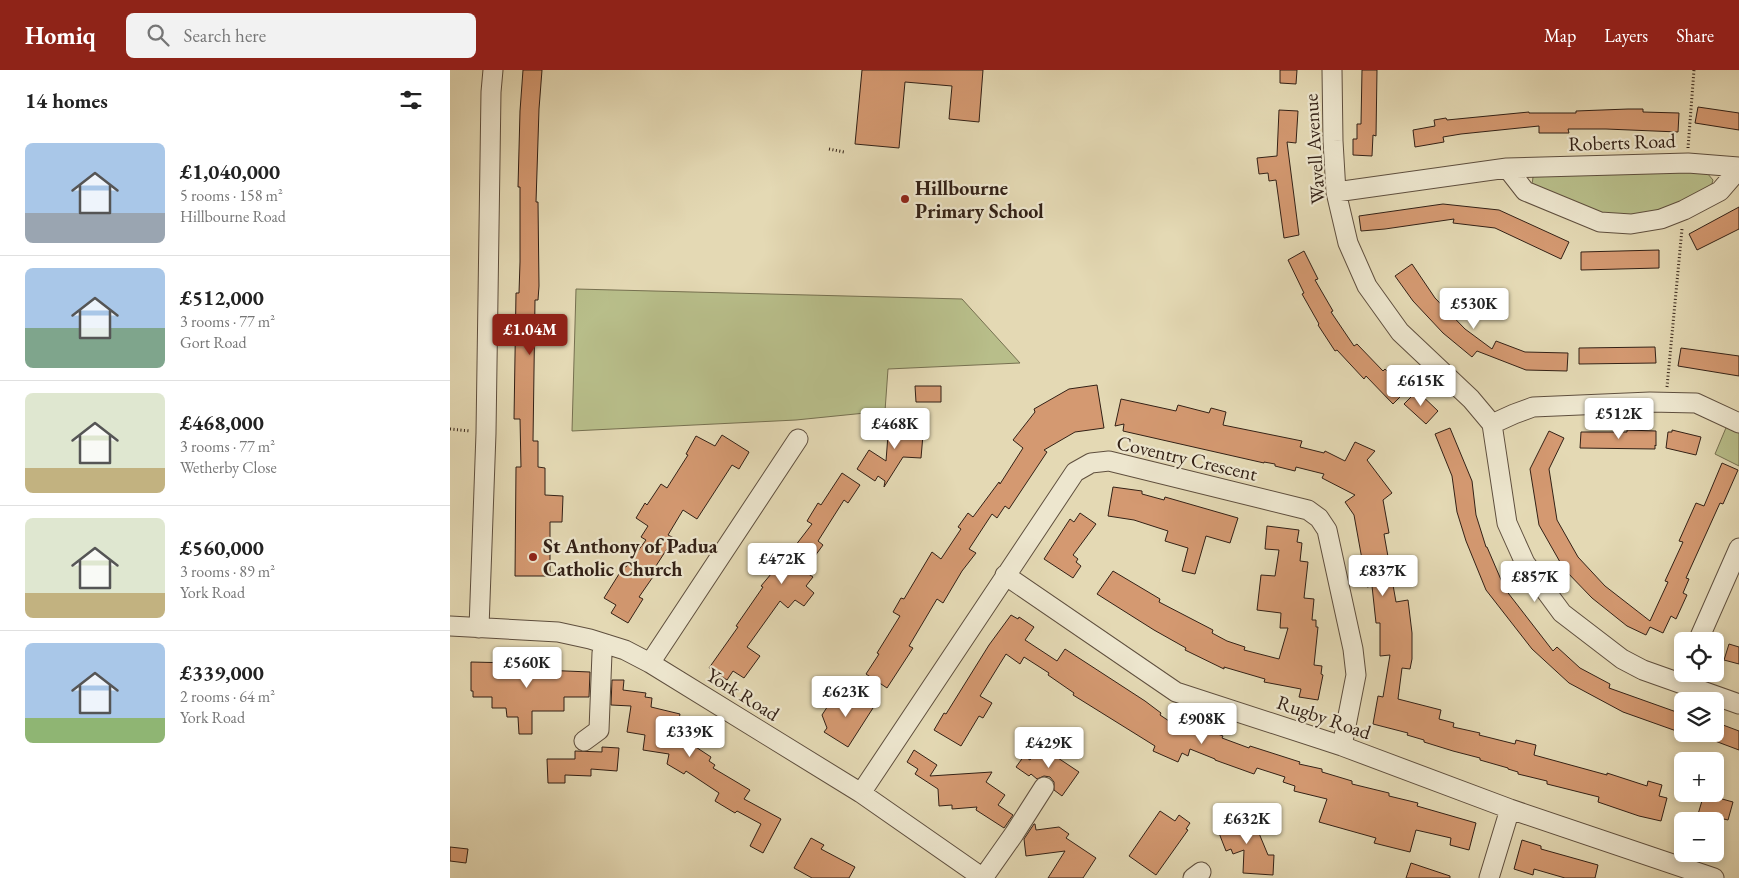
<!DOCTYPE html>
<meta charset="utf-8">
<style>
:root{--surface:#fff;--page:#f2f2f2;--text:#222;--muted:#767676;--line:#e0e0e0;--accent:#8f2418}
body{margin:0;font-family:"EB Garamond",serif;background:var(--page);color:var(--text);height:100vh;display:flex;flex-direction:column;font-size:19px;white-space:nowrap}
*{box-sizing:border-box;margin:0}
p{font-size:16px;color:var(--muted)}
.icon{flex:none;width:28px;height:28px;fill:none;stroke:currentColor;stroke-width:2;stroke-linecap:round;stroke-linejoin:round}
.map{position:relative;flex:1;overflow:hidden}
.details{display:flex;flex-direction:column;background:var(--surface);width:450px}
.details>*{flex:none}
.controls{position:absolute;left:1224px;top:562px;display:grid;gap:10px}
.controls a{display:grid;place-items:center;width:50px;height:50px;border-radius:8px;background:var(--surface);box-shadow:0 2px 8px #0003;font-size:25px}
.price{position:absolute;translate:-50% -42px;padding:0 11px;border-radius:5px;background:#fff;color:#222;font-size:16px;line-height:32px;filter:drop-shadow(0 1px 2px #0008)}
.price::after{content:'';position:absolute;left:50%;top:30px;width:15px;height:11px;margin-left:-8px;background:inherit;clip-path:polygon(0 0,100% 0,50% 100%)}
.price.selected{background:var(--accent);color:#fff}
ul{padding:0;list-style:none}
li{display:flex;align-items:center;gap:15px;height:125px;padding:0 25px}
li+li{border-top:1px solid var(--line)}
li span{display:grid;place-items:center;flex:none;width:140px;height:100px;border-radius:8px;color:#555}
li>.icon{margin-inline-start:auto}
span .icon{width:60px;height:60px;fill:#fffc;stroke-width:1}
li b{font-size:21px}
h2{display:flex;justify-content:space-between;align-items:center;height:60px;padding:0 25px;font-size:21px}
header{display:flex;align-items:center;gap:30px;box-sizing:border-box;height:70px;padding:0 25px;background:var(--accent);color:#fff}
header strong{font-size:24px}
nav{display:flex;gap:28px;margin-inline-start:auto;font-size:18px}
.search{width:350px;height:45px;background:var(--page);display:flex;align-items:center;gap:12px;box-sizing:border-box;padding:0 18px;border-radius:8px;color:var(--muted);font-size:19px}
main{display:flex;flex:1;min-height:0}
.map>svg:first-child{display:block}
.green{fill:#b8be8a;stroke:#767050}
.building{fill:#d49971;stroke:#332116}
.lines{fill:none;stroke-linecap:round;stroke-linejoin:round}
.minor-casing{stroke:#5f4f3e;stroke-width:21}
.path{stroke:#332116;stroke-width:3;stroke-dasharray:1 2.5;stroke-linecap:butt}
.minor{stroke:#ede6ce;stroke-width:19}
.poi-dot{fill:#8f2418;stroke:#ede6ce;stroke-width:2}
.labels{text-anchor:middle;stroke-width:4.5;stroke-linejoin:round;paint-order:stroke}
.street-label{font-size:20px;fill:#332116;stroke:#ede6ce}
.poi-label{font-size:20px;font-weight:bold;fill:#332116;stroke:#ede6ce;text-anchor:start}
</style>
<header>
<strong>Homiq</strong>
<div class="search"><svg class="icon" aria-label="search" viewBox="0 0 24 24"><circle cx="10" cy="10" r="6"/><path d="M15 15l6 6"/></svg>Search here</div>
<nav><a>Map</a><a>Layers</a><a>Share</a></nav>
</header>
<main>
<section class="details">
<h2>14 homes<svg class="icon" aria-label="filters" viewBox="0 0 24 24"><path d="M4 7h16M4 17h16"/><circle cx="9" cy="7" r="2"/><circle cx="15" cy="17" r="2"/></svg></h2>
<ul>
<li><span style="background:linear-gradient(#a9c7e8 70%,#9aa5b1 0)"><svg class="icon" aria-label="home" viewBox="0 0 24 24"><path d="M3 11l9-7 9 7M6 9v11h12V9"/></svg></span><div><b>£1,040,000</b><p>5 rooms · 158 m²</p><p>Hillbourne Road</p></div></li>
<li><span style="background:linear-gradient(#a9c7e8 60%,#7fa58c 0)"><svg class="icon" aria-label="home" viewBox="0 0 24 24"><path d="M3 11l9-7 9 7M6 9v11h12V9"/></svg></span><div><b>£512,000</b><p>3 rooms · 77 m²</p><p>Gort Road</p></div></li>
<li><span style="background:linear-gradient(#dfe7d0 75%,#c2b280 0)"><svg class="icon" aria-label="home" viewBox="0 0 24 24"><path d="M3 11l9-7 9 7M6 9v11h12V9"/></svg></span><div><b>£468,000</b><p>3 rooms · 77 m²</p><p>Wetherby Close</p></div></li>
<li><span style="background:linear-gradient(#dfe7d0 75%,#c2b280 0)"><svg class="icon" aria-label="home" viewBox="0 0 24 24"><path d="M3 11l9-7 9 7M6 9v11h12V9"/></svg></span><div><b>£560,000</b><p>3 rooms · 89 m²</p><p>York Road</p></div></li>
<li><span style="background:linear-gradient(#a9c7e8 75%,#8fb573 0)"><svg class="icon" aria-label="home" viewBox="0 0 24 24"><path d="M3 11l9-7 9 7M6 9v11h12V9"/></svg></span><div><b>£339,000</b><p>2 rooms · 64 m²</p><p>York Road</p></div></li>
</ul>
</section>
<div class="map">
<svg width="1289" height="808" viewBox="0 0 1289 808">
<rect width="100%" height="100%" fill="#e4d9b4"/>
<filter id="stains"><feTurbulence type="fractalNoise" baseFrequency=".004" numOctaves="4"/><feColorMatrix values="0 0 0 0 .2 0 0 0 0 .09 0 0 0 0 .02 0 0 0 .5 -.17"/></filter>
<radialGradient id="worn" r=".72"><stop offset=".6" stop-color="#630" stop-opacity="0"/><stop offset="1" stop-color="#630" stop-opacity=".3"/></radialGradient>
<path class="green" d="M1231 101 1257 103 1263 110 1261 117 1206 144 1150 146 1082 115 1083 107 1086 105Z
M126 219 512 229 570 293 438 299 435 341 346 350 122 361Z
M1278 353 1289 359V396L1265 384Z"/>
<path class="building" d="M73 0H92L89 39 86 132H88L89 216 88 230H85L83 371H88V397L95 398V425L113 426 112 452H100V506H65L66 397H71L70 349H64L66 223H69L70 192V117H68L70 41Z
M412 0H533L529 52 499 49 502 16 455 12 449 78 405 74Z
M830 0H847L846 14 830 13Z
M912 0H927L926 66 923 65 922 86 903 85V69H907V54H911Z
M1248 37 1289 43V60L1245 53Z
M1178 39H1193V42L1229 43 1228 62 1156 59H1118L1119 63H1089V56L1011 64 993 67 994 72 965 77 963 60 985 56 984 50 996 48 997 50 1079 42V43H1126V41Z
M829 40 848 41 846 73 837 72 849 165 834 168 826 110 819 111 818 103 809 104 807 88 827 86Z
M993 134 1049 140 1119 172 1111 189 1045 158 1003 153 1004 149 935 159 911 161 909 146Z
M1289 137V159L1247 180 1239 164Z
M1209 180V198L1131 200V182Z
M854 181 868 209 865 210 883 241 881 242 904 276 907 274 933 301 935 299 956 321 943 334 916 306 914 309 887 280 885 281 868 255 869 254 852 224 854 223 838 190Z
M962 194 985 228 1015 259 1042 279 1046 271 1075 282 1118 283 1117 301 1076 300 1027 281 1022 287 993 263 963 231 945 206Z
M1205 277 1206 293 1129 294V278Z
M1231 278 1289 286V306L1228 296Z
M647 315 654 358 625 362 594 380 597 382 559 439 555 436 547 448 542 444 519 479 526 483 512 501 493 533 487 529 459 576 463 578 437 618 416 604 429 584 427 583 450 546 443 542 451 528 454 529 482 482 491 489 511 459 508 457 518 443 523 447 549 412 550 414 573 378 563 370 585 342 584 339 619 319Z
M465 316H491V332H466Z
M967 321 988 341 976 354 954 334Z
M671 329 726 341 728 335 759 343 761 338 776 342 773 355 852 371 850 377 874 383 875 381 895 391 905 372 925 381 917 390 942 423 933 430 939 463 934 464 946 532 958 530 962 563V589L960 599 952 598 948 629 991 640 989 649 1004 653 1003 657 1030 663 1029 665 1065 674 1066 670 1086 675 1084 685 1157 705V703L1197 716 1198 711 1212 715 1209 726 1217 728 1211 751 1189 746 1148 732 1149 727 1097 714V711L1068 704V702L1058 699V698L1030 690V688L1003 681 974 672V670L957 665 958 663 923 654 928 626 933 627 940 585 930 586V553H926L922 516 917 517 904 445 895 432 905 425 872 408 874 404 846 397 845 401 825 396V394L814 392V393L673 361 674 354 665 356Z
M439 352 474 353 471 388 453 387 434 417 435 411 428 406 425 411 407 399 419 380 436 391Z
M1000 358 1022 411 1026 445 1036 477H1037L1055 519 1103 581 1107 577 1130 598 1160 614 1159 618 1232 644V663L1173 642 1119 613 1082 579 1036 520 1016 471 1007 442 1002 406 985 364Z
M1177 360 1206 361V376L1205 375V379L1130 378 1131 362H1177Z
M1222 360 1251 367 1246 385 1216 378 1218 362H1222Z
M1099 361 1114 368 1099 399 1107 450 1128 487 1155 516 1200 551 1218 512 1215 511 1233 472 1229 471 1246 433 1254 436 1272 393 1288 400 1273 434 1270 433 1236 508 1239 509 1233 523 1237 525 1226 549 1221 546 1213 563 1200 557 1196 565 1177 556 1142 528 1114 499 1089 455 1080 399Z
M272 365 299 382 298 384 289 399 282 395 247 449 233 440 218 465 224 468 204 499 207 501 189 527 193 529 178 553 161 543 166 535 154 528 174 496 176 497 196 470 191 467 198 456 186 448 195 433 197 435 211 414 217 418 238 385 236 384 246 366 265 376Z
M392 403 410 415 398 433 394 430 368 471 373 475 354 501 363 507 356 516 364 523 354 536 345 530 338 538 330 531 297 577 310 586 294 608 283 601 277 610 259 598 288 557 286 556 313 517 311 516 331 492 332 493 362 454 357 451 368 433 371 435Z
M663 417 692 421V424L714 430 715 427 788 448 780 473 756 466 745 504 732 501 738 478 715 471 718 461 684 450 658 446Z
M630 443 646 454 623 485 628 489 626 492 631 496 623 508 594 489 620 449 624 452Z
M817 456 849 460 847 472 852 473 850 491 858 492 854 528 864 529 862 550H866V557H868L864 595 872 596 871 604 873 605 868 630 849 627 851 619 814 612 815 609 774 597V599L735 580 736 578 704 560 647 524 663 501 710 529 709 532 763 560 762 563 777 571 795 577 794 580 829 589 838 558H830L831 543 807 540 811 505 825 506 829 480 815 479Z
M561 545 568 549 569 547 584 557 575 570 607 591 615 579 695 631 711 643 710 645 737 663 741 654 773 666 772 668 799 678 800 676 850 692 849 694 872 699V702L902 711V714L939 723V726L968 733 967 736 1026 753 1019 780 1000 775 1001 768 966 760 960 782 924 773 926 768 869 752 877 729 844 721 845 716 833 712 835 707 807 698 804 704 765 690V689L740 679 738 686 732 683 728 692 703 681 705 676 623 625 624 623 598 605 599 603 574 587 570 594 556 584 530 626 542 633 533 648 529 646 511 676 484 660 494 643 496 644 539 575Z
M1279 574 1289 577V594L1274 590Z
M21 592 63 593V598H92V600L140 602 139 627H114V641H82V664H69L68 647H57L56 638H42V627H23V621H21Z
M162 610H174L173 620 196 623 195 627 202 628 201 637 230 644 226 664 261 687 259 691 265 695 263 698 300 720 294 729 331 749 313 783 300 776 311 754 287 741 285 743 265 731 269 723 236 701 234 704 217 694 219 684 193 680 195 665 177 662 181 636 161 635Z
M402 623 423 638 398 677 374 662 377 658 372 645 385 625 395 632Z
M1265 652 1289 661V680L1265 671Z
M590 676 629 702 612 726 604 720V712L600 707 594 706 587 709 581 704 579 706 566 697 574 686 580 690Z
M152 677 169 678 167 701 141 699V706L115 705V713H98L97 689H125V681L152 682Z
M464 680 487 695 480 706 542 702 536 712 555 725 548 735 563 745 554 758 526 740 527 737 502 739V735L489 736 488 719 465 704 468 699 457 692Z
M1254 724 1283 732 1278 750 1274 749 1273 751H1246Z
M710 741 725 751 729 745 740 753 736 759 738 760 706 805 679 786Z
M801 744 818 785H824L823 805 793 803 794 780 783 784 781 779 776 781 767 758Z
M584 754H585L586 760 609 757 619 764 616 768 646 788 633 808H598L615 781 576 786 574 769Z
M361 768 374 775 371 779 405 797 399 808H362L344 798Z
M1072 770 1091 776V779L1148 795 1145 808H1115L1084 799 1083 805 1064 799Z
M0 777 18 779 16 793 0 791Z
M961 793 1000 806V808H956Z"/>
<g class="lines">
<defs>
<path id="minor" d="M882 0 883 71 886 122 898 173 917 216 950 262 1021 329 1042 354 1057 453 1075 493 1112 543 1172 589 1193 600 1289 634
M1057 98 1075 121 1150 152 1181 154 1211 149 1234 140 1270 121 1289 99
M886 122 1057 98 1238 93 1289 97
M1042 354 1064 344 1083 337 1200 332 1246 333 1289 353
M555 505 726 622 892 676 1060 739 1264 808
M0 556 108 562 140 569 175 580 200 593 411 723 533 808
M29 558 36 363 41 22 43 0
M1248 571 1289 478
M200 593 348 369
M134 671 149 660 152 583 156 574
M411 723 625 402 641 393 659 391 858 440 869 448 877 460 903 579 906 605 892 676
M533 808 564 764 594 717
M743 808 751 802
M1039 808 1060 739"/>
</defs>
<use href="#minor" class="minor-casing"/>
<path class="path" d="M1238 78 1244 0
M379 79 394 82
M1217 317 1232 159
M0 359 20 361"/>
<use href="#minor" class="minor"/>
</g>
<g class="poi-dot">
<circle cx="455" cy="129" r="5"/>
<circle cx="83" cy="487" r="5"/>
</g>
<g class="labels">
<g class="street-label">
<text transform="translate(1172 72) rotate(-2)" y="7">Roberts Road</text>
<text transform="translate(864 79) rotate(-94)" y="7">Wavell Avenue</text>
<text transform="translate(737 388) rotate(13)" y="7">Coventry Crescent</text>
<text transform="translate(293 624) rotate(32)" y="7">York Road</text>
<text transform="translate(874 647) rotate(19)" y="7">Rugby Road</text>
</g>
<g class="poi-label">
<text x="465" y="125">Hillbourne<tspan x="465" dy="23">Primary School</tspan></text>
<text x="93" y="483">St Anthony of Padua<tspan x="93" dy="23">Catholic Church</tspan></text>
</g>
</g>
<rect width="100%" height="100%" filter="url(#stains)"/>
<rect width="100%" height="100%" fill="url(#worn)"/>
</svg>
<div class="controls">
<a><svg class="icon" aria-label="locate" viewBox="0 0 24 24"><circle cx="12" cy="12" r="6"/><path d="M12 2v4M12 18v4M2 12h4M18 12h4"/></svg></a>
<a><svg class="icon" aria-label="layers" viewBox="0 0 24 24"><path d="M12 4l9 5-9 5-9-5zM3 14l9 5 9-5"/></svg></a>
<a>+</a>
<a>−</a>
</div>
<b class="price" style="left:1024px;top:260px">£530K</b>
<b class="price selected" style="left:80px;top:286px">£1.04M</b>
<b class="price" style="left:971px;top:337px">£615K</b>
<b class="price" style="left:1169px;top:370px">£512K</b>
<b class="price" style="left:445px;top:380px">£468K</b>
<b class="price" style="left:332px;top:515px">£472K</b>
<b class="price" style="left:933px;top:527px">£837K</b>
<b class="price" style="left:1085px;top:533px">£857K</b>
<b class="price" style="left:77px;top:619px">£560K</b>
<b class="price" style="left:396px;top:648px">£623K</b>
<b class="price" style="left:752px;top:675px">£908K</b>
<b class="price" style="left:240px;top:688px">£339K</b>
<b class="price" style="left:599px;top:699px">£429K</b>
<b class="price" style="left:797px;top:775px">£632K</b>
</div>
</main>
